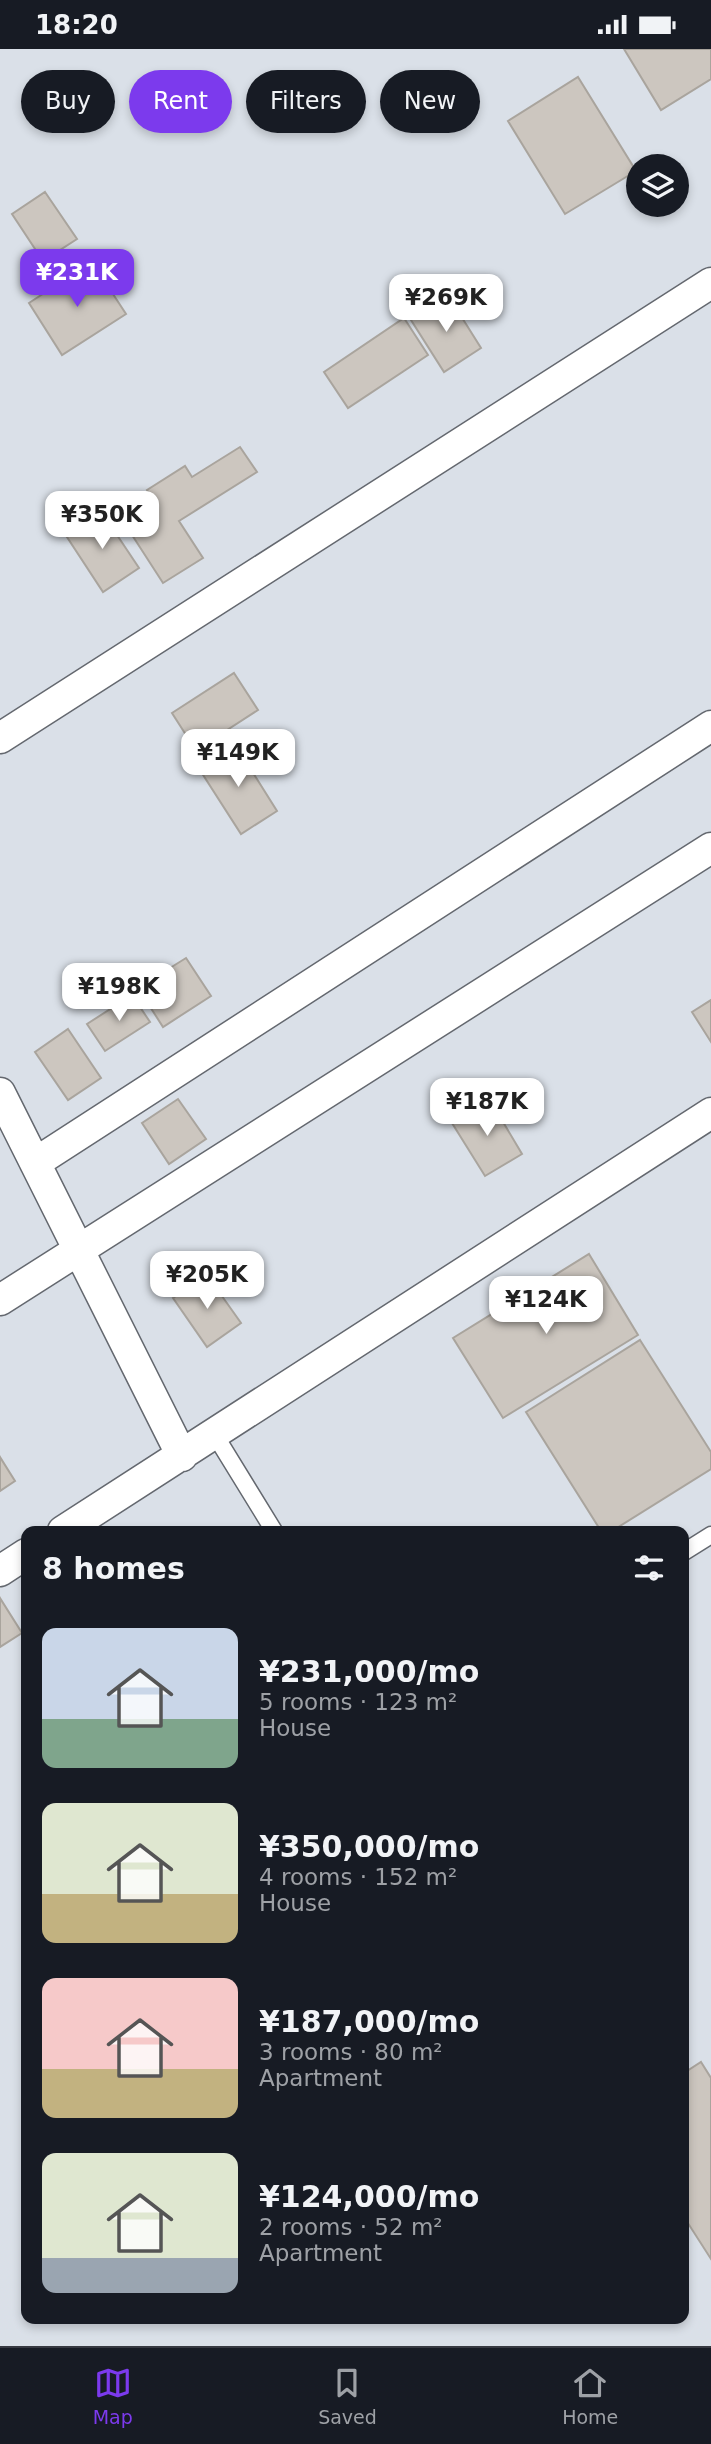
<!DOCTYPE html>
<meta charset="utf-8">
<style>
:root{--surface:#171b24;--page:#242831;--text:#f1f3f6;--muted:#9ea1a6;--line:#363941;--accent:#7c3aed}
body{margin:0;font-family:"DejaVu Sans",sans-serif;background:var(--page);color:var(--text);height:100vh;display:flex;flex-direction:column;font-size:26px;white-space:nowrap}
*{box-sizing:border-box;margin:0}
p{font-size:23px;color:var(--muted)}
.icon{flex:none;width:38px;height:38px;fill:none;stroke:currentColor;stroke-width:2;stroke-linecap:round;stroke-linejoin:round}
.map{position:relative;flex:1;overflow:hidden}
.panel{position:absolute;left:21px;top:1477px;width:668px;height:798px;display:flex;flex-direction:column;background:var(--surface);border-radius:14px;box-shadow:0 4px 10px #0003}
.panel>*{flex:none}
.top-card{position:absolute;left:21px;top:21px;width:670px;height:63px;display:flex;gap:14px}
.fabs{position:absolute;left:626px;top:105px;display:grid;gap:14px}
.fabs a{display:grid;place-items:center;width:63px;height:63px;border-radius:50%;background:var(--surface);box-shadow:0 4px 10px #0003;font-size:35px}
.price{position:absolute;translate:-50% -60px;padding:0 16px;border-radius:14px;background:#fff;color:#222;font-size:23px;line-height:46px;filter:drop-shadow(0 2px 4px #0008)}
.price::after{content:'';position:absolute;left:50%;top:42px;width:21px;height:16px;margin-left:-10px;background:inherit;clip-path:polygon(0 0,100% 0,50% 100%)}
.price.active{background:var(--accent);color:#fff}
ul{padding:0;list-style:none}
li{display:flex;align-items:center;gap:21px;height:175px;padding:0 21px}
li span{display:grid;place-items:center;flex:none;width:196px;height:140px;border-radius:14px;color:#555}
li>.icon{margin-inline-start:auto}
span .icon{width:84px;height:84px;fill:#fffc;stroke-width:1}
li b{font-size:30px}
h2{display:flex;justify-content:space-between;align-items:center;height:84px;padding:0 21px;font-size:30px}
.chip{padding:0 24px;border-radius:32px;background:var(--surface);box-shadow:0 4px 10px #0003;font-size:24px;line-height:63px}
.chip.active{background:var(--accent);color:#fff}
.status{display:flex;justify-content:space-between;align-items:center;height:49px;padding:0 35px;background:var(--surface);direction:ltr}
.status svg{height:19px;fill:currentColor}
.dock{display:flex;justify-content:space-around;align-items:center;height:98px;border-top:2px solid var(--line);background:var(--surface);font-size:19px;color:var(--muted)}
.dock a{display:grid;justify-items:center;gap:4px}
.dock .active{color:var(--accent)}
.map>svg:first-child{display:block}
.building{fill:#ccc6bf;stroke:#a9a49d;stroke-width:2}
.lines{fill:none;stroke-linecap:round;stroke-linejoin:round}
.lane-casing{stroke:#64686f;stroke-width:19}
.street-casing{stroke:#64686f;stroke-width:33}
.lane{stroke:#fff;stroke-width:16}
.street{stroke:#fff;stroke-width:30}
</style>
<div class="status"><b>18:20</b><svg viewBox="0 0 49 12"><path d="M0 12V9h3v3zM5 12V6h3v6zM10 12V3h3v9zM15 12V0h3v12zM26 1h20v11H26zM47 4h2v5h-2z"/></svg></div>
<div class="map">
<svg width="711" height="2297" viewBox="0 0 711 2297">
<rect width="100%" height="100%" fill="#dae0e8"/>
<path class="building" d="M624 0H711V30L661 61Z
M578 28 636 122 565 165 508 72Z
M45 143 77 190 43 212 12 165Z
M92 213 126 265 62 306 29 254Z
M449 248 481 299 444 323 411 271Z
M404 269 428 306 348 359 324 323Z
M240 398 257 423 179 472 203 509 163 534 123 472 154 452 147 441 185 417 192 428Z
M101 462 139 519 103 543 65 485Z
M234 624 258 661 221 685 228 695 202 711 172 664Z
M235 695 277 762 241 785 198 718Z
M186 909 211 947 163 978 138 939Z
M132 946 150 973 105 1002 87 975Z
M711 951V993L692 963Z
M68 980 101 1029 68 1051 35 1003Z
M178 1050 206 1090 169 1115 142 1074Z
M490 1051 522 1105 485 1127 452 1074Z
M589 1205 638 1286 503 1369 453 1289Z
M207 1226 241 1274 207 1298 173 1249Z
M640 1291 711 1403V1420L612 1482H601L526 1363Z
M0 1408 15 1432 0 1442Z
M0 1549 22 1584 0 1598Z
M701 2013 711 2029V2210L684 2168V2024Z"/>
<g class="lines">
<defs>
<path id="lane" d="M215 1386 274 1482
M684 1503 711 1486"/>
<path id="street" d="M0 689 711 234
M0 1044 182 1407
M35 1114 711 677
M0 1251 711 799
M63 1482 711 1064
M0 1522 26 1505"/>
</defs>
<use href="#lane" class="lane-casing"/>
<use href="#street" class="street-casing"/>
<use href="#lane" class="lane"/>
<use href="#street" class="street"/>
</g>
</svg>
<div class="fabs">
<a><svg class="icon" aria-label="layers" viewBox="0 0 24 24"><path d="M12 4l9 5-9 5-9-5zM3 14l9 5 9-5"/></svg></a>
</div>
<b class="price active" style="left:77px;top:260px">¥231K</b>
<b class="price" style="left:446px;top:285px">¥269K</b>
<b class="price" style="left:102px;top:502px">¥350K</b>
<b class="price" style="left:238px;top:740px">¥149K</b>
<b class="price" style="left:119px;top:974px">¥198K</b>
<b class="price" style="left:487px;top:1089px">¥187K</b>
<b class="price" style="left:207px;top:1262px">¥205K</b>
<b class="price" style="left:546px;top:1287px">¥124K</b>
<div class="top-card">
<a class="chip">Buy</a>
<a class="chip active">Rent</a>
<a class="chip">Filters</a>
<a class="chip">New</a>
</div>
<section class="panel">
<h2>8 homes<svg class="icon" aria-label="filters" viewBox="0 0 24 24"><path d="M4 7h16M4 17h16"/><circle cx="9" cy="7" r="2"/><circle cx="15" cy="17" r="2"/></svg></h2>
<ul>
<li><span style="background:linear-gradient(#c9d6e8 65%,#7fa58c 0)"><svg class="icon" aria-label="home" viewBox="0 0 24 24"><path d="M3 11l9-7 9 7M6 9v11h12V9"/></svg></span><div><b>¥231,000/mo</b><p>5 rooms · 123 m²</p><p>House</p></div></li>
<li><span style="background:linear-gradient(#dfe7d0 65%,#c2b280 0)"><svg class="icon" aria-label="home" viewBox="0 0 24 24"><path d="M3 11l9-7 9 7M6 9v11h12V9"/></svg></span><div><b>¥350,000/mo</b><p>4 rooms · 152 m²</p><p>House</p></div></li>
<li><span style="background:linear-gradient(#f6c9c9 65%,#c2b280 0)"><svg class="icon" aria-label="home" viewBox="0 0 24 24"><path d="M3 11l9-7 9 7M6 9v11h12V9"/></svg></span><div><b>¥187,000/mo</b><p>3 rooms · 80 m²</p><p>Apartment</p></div></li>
<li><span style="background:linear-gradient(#dfe7d0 75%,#9aa5b1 0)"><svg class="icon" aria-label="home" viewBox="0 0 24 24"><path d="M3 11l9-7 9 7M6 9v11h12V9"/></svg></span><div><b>¥124,000/mo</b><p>2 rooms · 52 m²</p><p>Apartment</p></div></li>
</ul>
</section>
</div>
<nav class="dock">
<a class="active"><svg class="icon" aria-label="map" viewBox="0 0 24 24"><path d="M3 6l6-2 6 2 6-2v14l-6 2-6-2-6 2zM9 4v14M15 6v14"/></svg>Map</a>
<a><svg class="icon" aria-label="saved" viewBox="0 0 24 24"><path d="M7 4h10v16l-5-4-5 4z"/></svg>Saved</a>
<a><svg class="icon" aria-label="home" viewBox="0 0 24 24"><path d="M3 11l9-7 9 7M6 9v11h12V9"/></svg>Home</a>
</nav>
